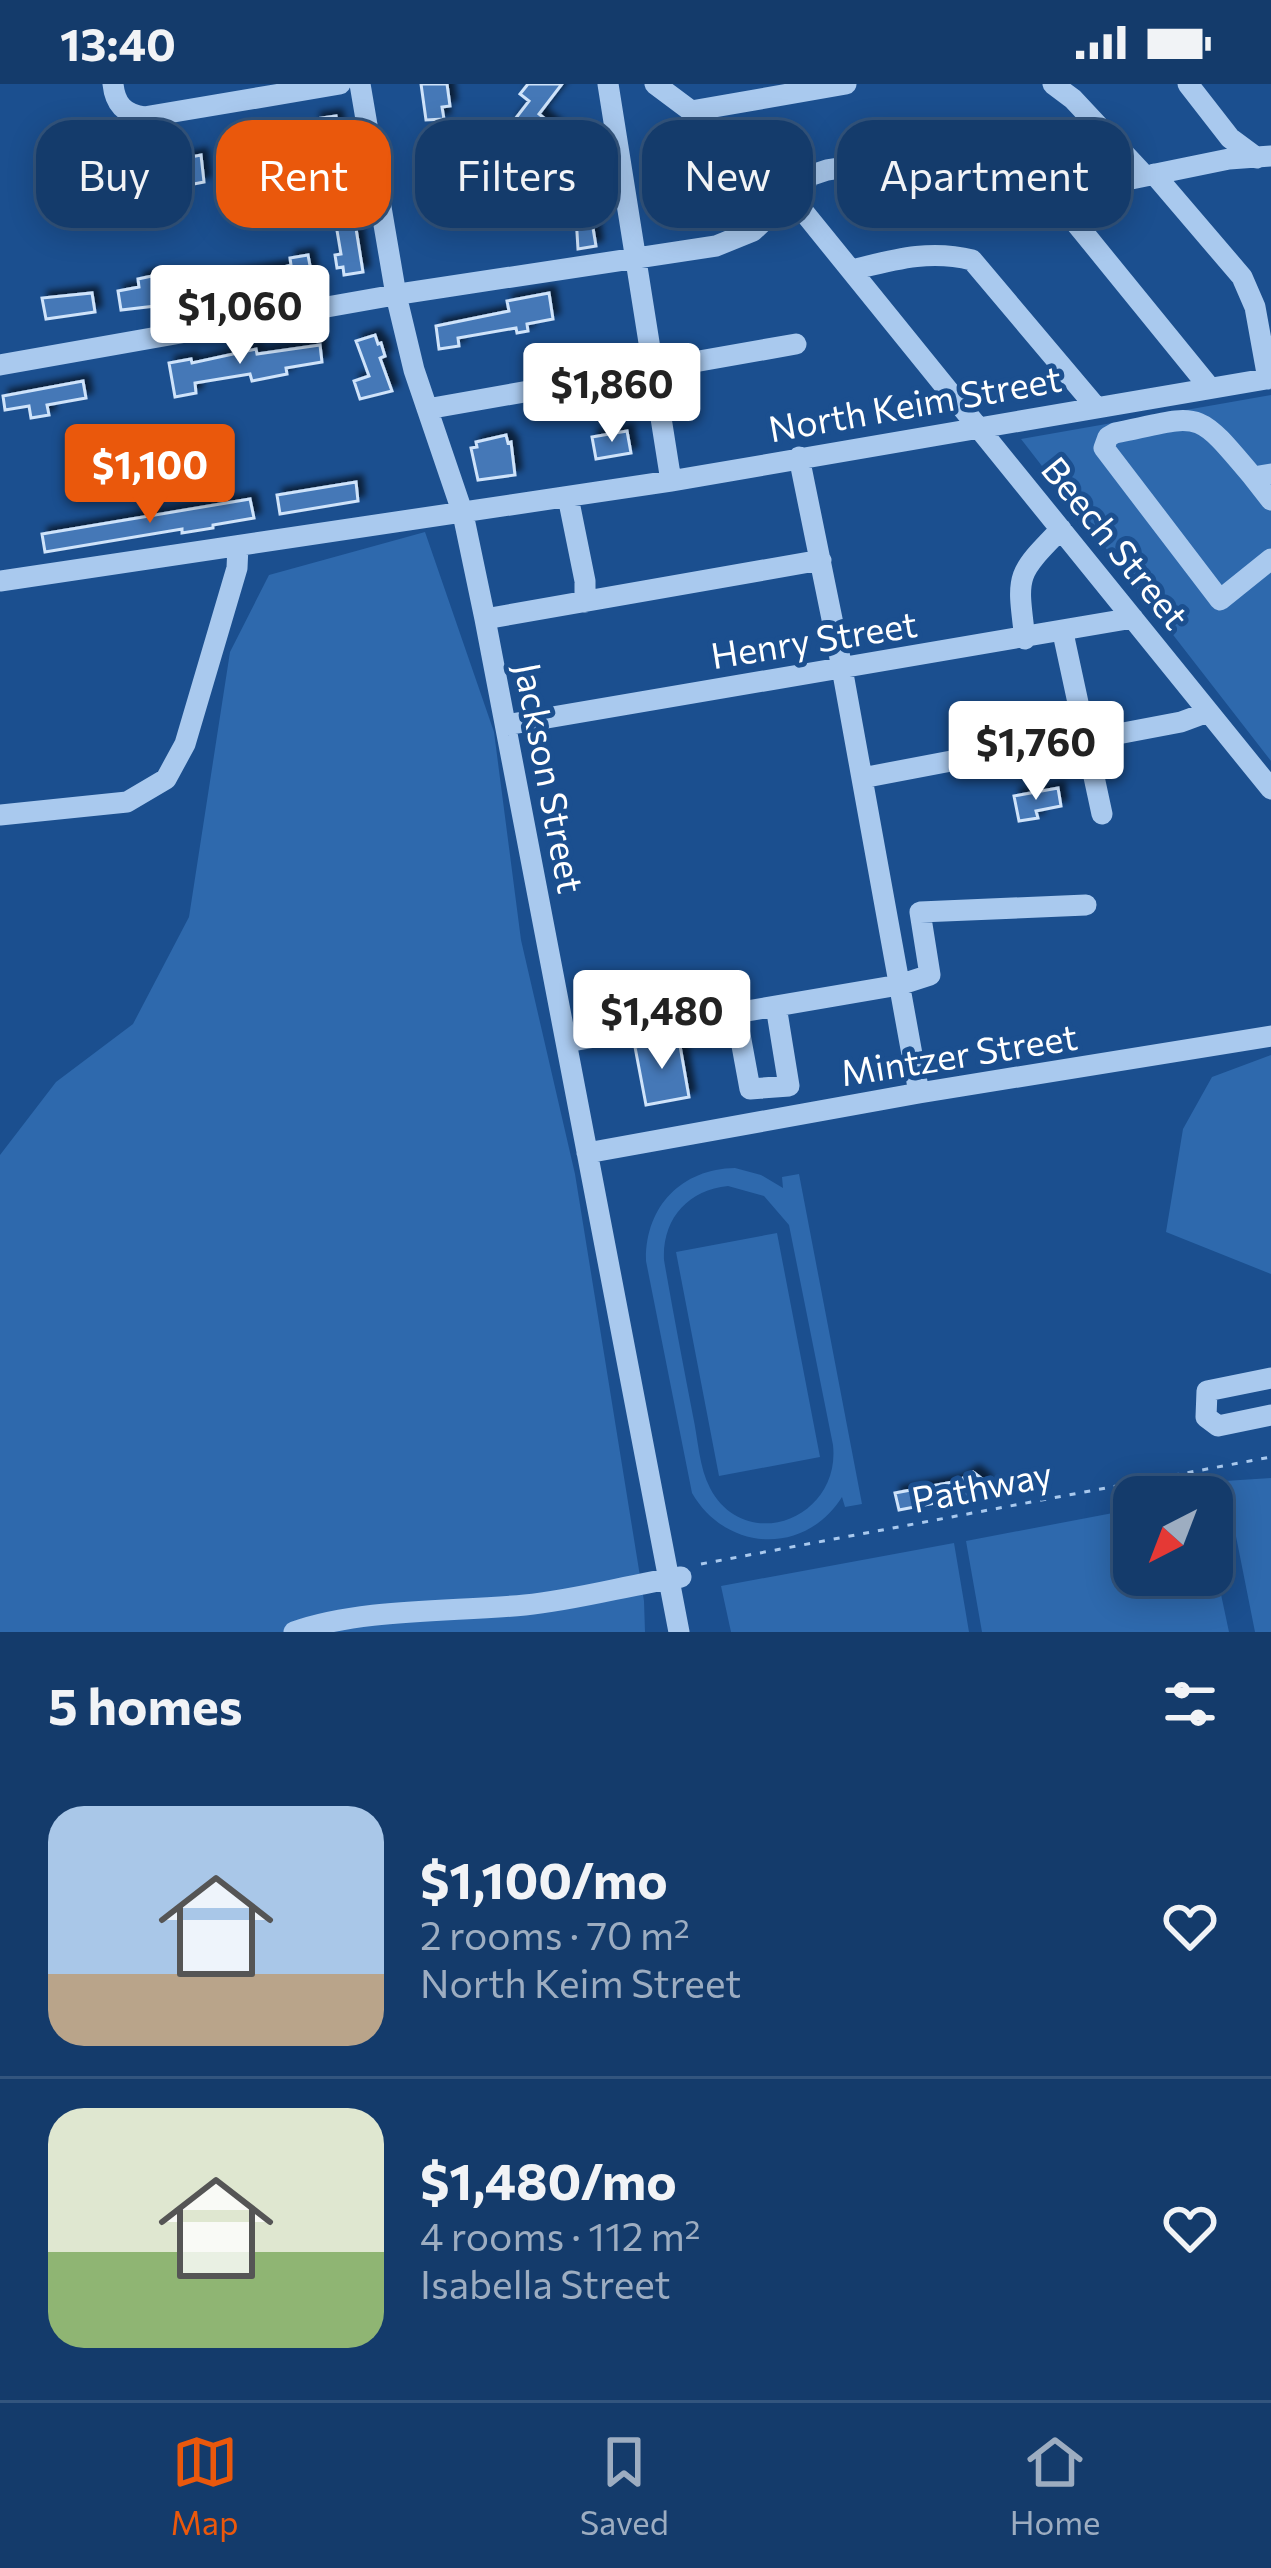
<!DOCTYPE html>
<meta charset="utf-8">
<style>
:root{--surface:#143b6b;--page:#214673;--text:#f1f3f6;--muted:#9dadc1;--line:#33557e;--accent:#ea580c}
body{margin:0;font-family:Commissioner,sans-serif;background:var(--page);color:var(--text);height:100vh;display:flex;flex-direction:column;font-size:45px;white-space:nowrap}
*{box-sizing:border-box;margin:0}
p{font-size:39px;color:var(--muted)}
.icon{flex:none;width:66px;height:66px;fill:none;stroke:currentColor;stroke-width:2;stroke-linecap:round;stroke-linejoin:round}
.map{position:relative;height:1548px;overflow:hidden}
.drawer{display:flex;flex-direction:column;background:var(--surface);flex:1}
.drawer>*{flex:none}
.top-card{position:absolute;left:36px;top:36px;width:1200px;height:108px;display:flex;gap:24px}
.needle{width:78px;rotate:222deg}
.tools{position:absolute;left:1113px;top:1392px;display:grid;gap:24px}
.tools a{display:grid;place-items:center;width:120px;height:120px;border-radius:24px;background:var(--surface);box-shadow:0 6px 30px #0003,0 0 0 3px var(--line);font-size:60px}
.price{position:absolute;translate:-50% -102px;padding:0 27px;border-radius:12px;background:#fff;color:#222;font-size:39px;line-height:78px;filter:drop-shadow(0 3px 6px #0008)}
.price::after{content:'';position:absolute;left:50%;top:72px;width:36px;height:27px;margin-left:-18px;background:inherit;clip-path:polygon(0 0,100% 0,50% 100%)}
.price.selected{background:var(--accent);color:#fff}
ul{padding:0;list-style:none}
li{display:flex;align-items:center;gap:36px;height:300px;padding:0 48px}
li+li{border-top:3px solid var(--line)}
li span{display:grid;place-items:center;flex:none;width:336px;height:240px;border-radius:36px;color:#555}
li>.icon{margin-inline-start:auto}
span .icon{width:144px;height:144px;fill:#fffc;stroke-width:1}
li b{font-size:51px}
h2{display:flex;justify-content:space-between;align-items:center;height:144px;padding:0 48px;font-size:51px}
.tag{padding:0 42px;border-radius:36px;background:var(--surface);box-shadow:0 6px 30px #0003,0 0 0 3px var(--line);font-size:42px;line-height:108px}
.tag.selected{background:var(--accent);color:#fff}
.status{display:flex;justify-content:space-between;align-items:center;height:84px;padding:0 60px;background:var(--surface);direction:ltr}
.status svg{height:33px;fill:currentColor}
.tab-bar{display:flex;justify-content:space-around;align-items:center;height:168px;border-top:3px solid var(--line);background:var(--surface);font-size:33px;color:var(--muted)}
.tab-bar a{display:grid;justify-items:center;gap:6px}
.tab-bar .selected{color:var(--accent)}
.map>svg:first-child{display:block}
.green{fill:#2e69ad;fill-rule:evenodd}
.building{fill:#4478b7;stroke:#cfe3fa;stroke-width:3;filter:url(#shadow)}
.lines{fill:none;stroke-linecap:round;stroke-linejoin:round}
.path{stroke:#a9c9ee;stroke-width:3;stroke-dasharray:6 9;stroke-linecap:butt}
.minor{stroke:#a9c9ee;stroke-width:21}
.labels{text-anchor:middle;stroke-width:10;stroke-linejoin:round;paint-order:stroke}
.street-label{font-size:36px;fill:#fff;stroke:#1b4f8f}
</style>
<div class="status"><b>13:40</b><svg viewBox="0 0 49 12"><path d="M0 12V9h3v3zM5 12V6h3v6zM10 12V3h3v9zM15 12V0h3v12zM26 1h20v11H26zM47 4h2v5h-2z"/></svg></div>
<div class="map">
<svg width="1271" height="1548" viewBox="0 0 1271 1548">
<defs>
<filter id="shadow"><feDropShadow dx="6" dy="-6" stdDeviation="3" flood-color="#0009"/></filter>
</defs>
<rect width="100%" height="100%" fill="#1b4f8f"/>
<path class="green" d="M1271 311V677L1021 355Z
M425 448 494 648 521 856 575 1090 644 1517 645 1548H0V1071L56 998 133 940 189 833 230 568 269 491Z
M1271 971V1190L1166 1148 1183 1045 1212 993Z
M735 1084 761 1091 783 1104 782 1093 799 1090 862 1420 845 1423 842 1413C805 1472 726 1468 692 1409L646 1177C645 1123 681 1085 735 1084ZM728 1102 764 1112 789 1141 833 1361C841 1435 745 1471 710 1404 699 1383 698 1355 693 1332 683 1280 673 1228 664 1176 662 1135 688 1106 728 1102Z
M777 1149 820 1373 719 1392 676 1168Z
M1271 1394V1548H1255L1225 1397Z
M1134 1425V1491H1212V1468L1229 1548H982L966 1457Z
M954 1459 969 1548H731L721 1502Z"/>
<path class="building" d="M421 0H447L450 22 442 23 444 35 426 36Z
M528 0H562L539 30 570 55 563 66 528 40 523 48 512 39 529 17 520 10Z
M336 32 347 92 327 95 315 35Z
M201 71 204 98 168 105 167 96 151 98 149 81Z
M61 73 64 89 97 83 102 114 56 121 52 99 44 101 40 77Z
M595 112 599 136 592 138 596 162 578 165 575 116Z
M353 126 363 188 344 191 343 183 337 184 335 171 341 170 334 129Z
M308 171 313 198 272 204 273 208 259 210V206L224 214 121 226 118 207 139 203 138 195 152 192 155 202 197 197 284 183 291 181 290 174Z
M92 209 95 228 46 235 42 214Z
M549 209 553 235 527 240 528 247 517 249 516 244 458 254 459 262 439 265 436 242 509 227 507 217Z
M375 251 378 260 381 259 385 272 380 274 392 307 360 315 354 297 369 292 356 257Z
M320 261 322 278 286 284 287 290 252 297 250 290 195 299 196 309 175 313 169 279 191 275 192 279 256 265 257 270Z
M83 297 86 314 47 321 49 331 31 334 29 322 5 326 3 312Z
M627 347 631 369 596 375 592 353Z
M506 351 508 359 511 358 515 391 478 396 471 364 477 363 476 358Z
M356 398 358 417 280 430 277 411Z
M250 415 254 434 213 441V444L182 449V445L45 468 42 450Z
M1058 704 1061 722 1036 727 1038 734 1019 737 1014 712Z
M679 956 689 1013 646 1021 635 963Z
M973 1388 985 1397 986 1404 978 1416 961 1414 899 1426 895 1409 958 1397Z"/>
<g class="lines">
<path class="path" d="M701 1480 1271 1373"/>
<path class="minor" d="M113 0C115 20 124 30 144 33L340 0
M360 0 396 211 414 286 463 430 485 535 679 1548
M608 0 671 397
M655 0 730 56 790 111 1271 705
M1053 0 1073 15 1145 92
M1188 0 1230 54 1257 74
M691 27 846 0
M1154 90 1242 193 1255 223 1268 295
M1053 111 1229 75 1271 72
M852 186C893 176 929 165 972 176L1096 323
M0 281 406 209 716 162 753 147 812 91 827 86 931 70 971 71 1008 79 1053 111 1210 304
M427 325 796 260
M799 373 842 584 919 1009
M1271 390 1253 393C1194 323 1203 331 1115 349L1108 353 1104 364 1220 516 1271 475
M1253 393 1271 416
M568 413 585 497V518
M0 497 671 397 1271 294
M485 535 821 476
M1063 549 1102 730
M1025 555C1017 490 1015 492 1061 445
M506 641 1133 534
M1086 656 1181 638 1208 628
M862 694 967 674 1087 659
M0 731 127 718 166 695 185 660 237 484 238 462
M736 929 750 1005 789 1002 776 922
M566 958 899 901 930 891 920 828 1086 821
M587 1069 919 1009 1271 952
M1271 1294 1207 1307 1206 1333 1218 1342 1271 1331
M294 1548C362 1524 452 1528 525 1521 577 1516 628 1501 681 1493"/>
</g>
<g class="labels">
<g class="street-label">
<text transform="translate(915 320) rotate(-10)" y="13">North Keim Street</text>
<text transform="translate(1115 459) rotate(51)" y="13">Beech Street</text>
<text transform="translate(814 556) rotate(-9)" y="13">Henry Street</text>
<text transform="translate(549 694) rotate(79)" y="13">Jackson Street</text>
<text transform="translate(959 971) rotate(-9)" y="13">Mintzer Street</text>
<text transform="translate(982 1403) rotate(-11)" y="13">Pathway</text>
</g>
</g>
</svg>
<div class="tools">
<a><svg class="needle" viewBox="-14 -14 28 28"><path d="M0-13l5 13h-10z" fill="#e53935"/><path d="M0 13l5-13h-10z" fill="#9dadc1"/></svg></a>
</div>
<b class="price" style="left:240px;top:283px">$1,060</b>
<b class="price" style="left:612px;top:361px">$1,860</b>
<b class="price selected" style="left:150px;top:442px">$1,100</b>
<b class="price" style="left:1036px;top:719px">$1,760</b>
<b class="price" style="left:662px;top:988px">$1,480</b>
<div class="top-card">
<a class="tag">Buy</a>
<a class="tag selected">Rent</a>
<a class="tag">Filters</a>
<a class="tag">New</a>
<a class="tag">Apartment</a>
</div>
</div>
<section class="drawer">
<h2>5 homes<svg class="icon" aria-label="filters" viewBox="0 0 24 24"><path d="M4 7h16M4 17h16"/><circle cx="9" cy="7" r="2"/><circle cx="15" cy="17" r="2"/></svg></h2>
<ul>
<li><span style="background:linear-gradient(#a9c7e8 70%,#b9a48a 0)"><svg class="icon" aria-label="home" viewBox="0 0 24 24"><path d="M3 11l9-7 9 7M6 9v11h12V9"/></svg></span><div><b>$1,100/mo</b><p>2 rooms · 70 m²</p><p>North Keim Street</p></div><svg class="icon" aria-label="heart" viewBox="0 0 24 24"><path d="M12 20l-8-8c-3-5 5-10 8-4 3-6 11-1 8 4z"/></svg></li>
<li><span style="background:linear-gradient(#dfe7d0 60%,#8fb573 0)"><svg class="icon" aria-label="home" viewBox="0 0 24 24"><path d="M3 11l9-7 9 7M6 9v11h12V9"/></svg></span><div><b>$1,480/mo</b><p>4 rooms · 112 m²</p><p>Isabella Street</p></div><svg class="icon" aria-label="heart" viewBox="0 0 24 24"><path d="M12 20l-8-8c-3-5 5-10 8-4 3-6 11-1 8 4z"/></svg></li>
</ul>
</section>
<nav class="tab-bar">
<a class="selected"><svg class="icon" aria-label="map" viewBox="0 0 24 24"><path d="M3 6l6-2 6 2 6-2v14l-6 2-6-2-6 2zM9 4v14M15 6v14"/></svg>Map</a>
<a><svg class="icon" aria-label="saved" viewBox="0 0 24 24"><path d="M7 4h10v16l-5-4-5 4z"/></svg>Saved</a>
<a><svg class="icon" aria-label="home" viewBox="0 0 24 24"><path d="M3 11l9-7 9 7M6 9v11h12V9"/></svg>Home</a>
</nav>
